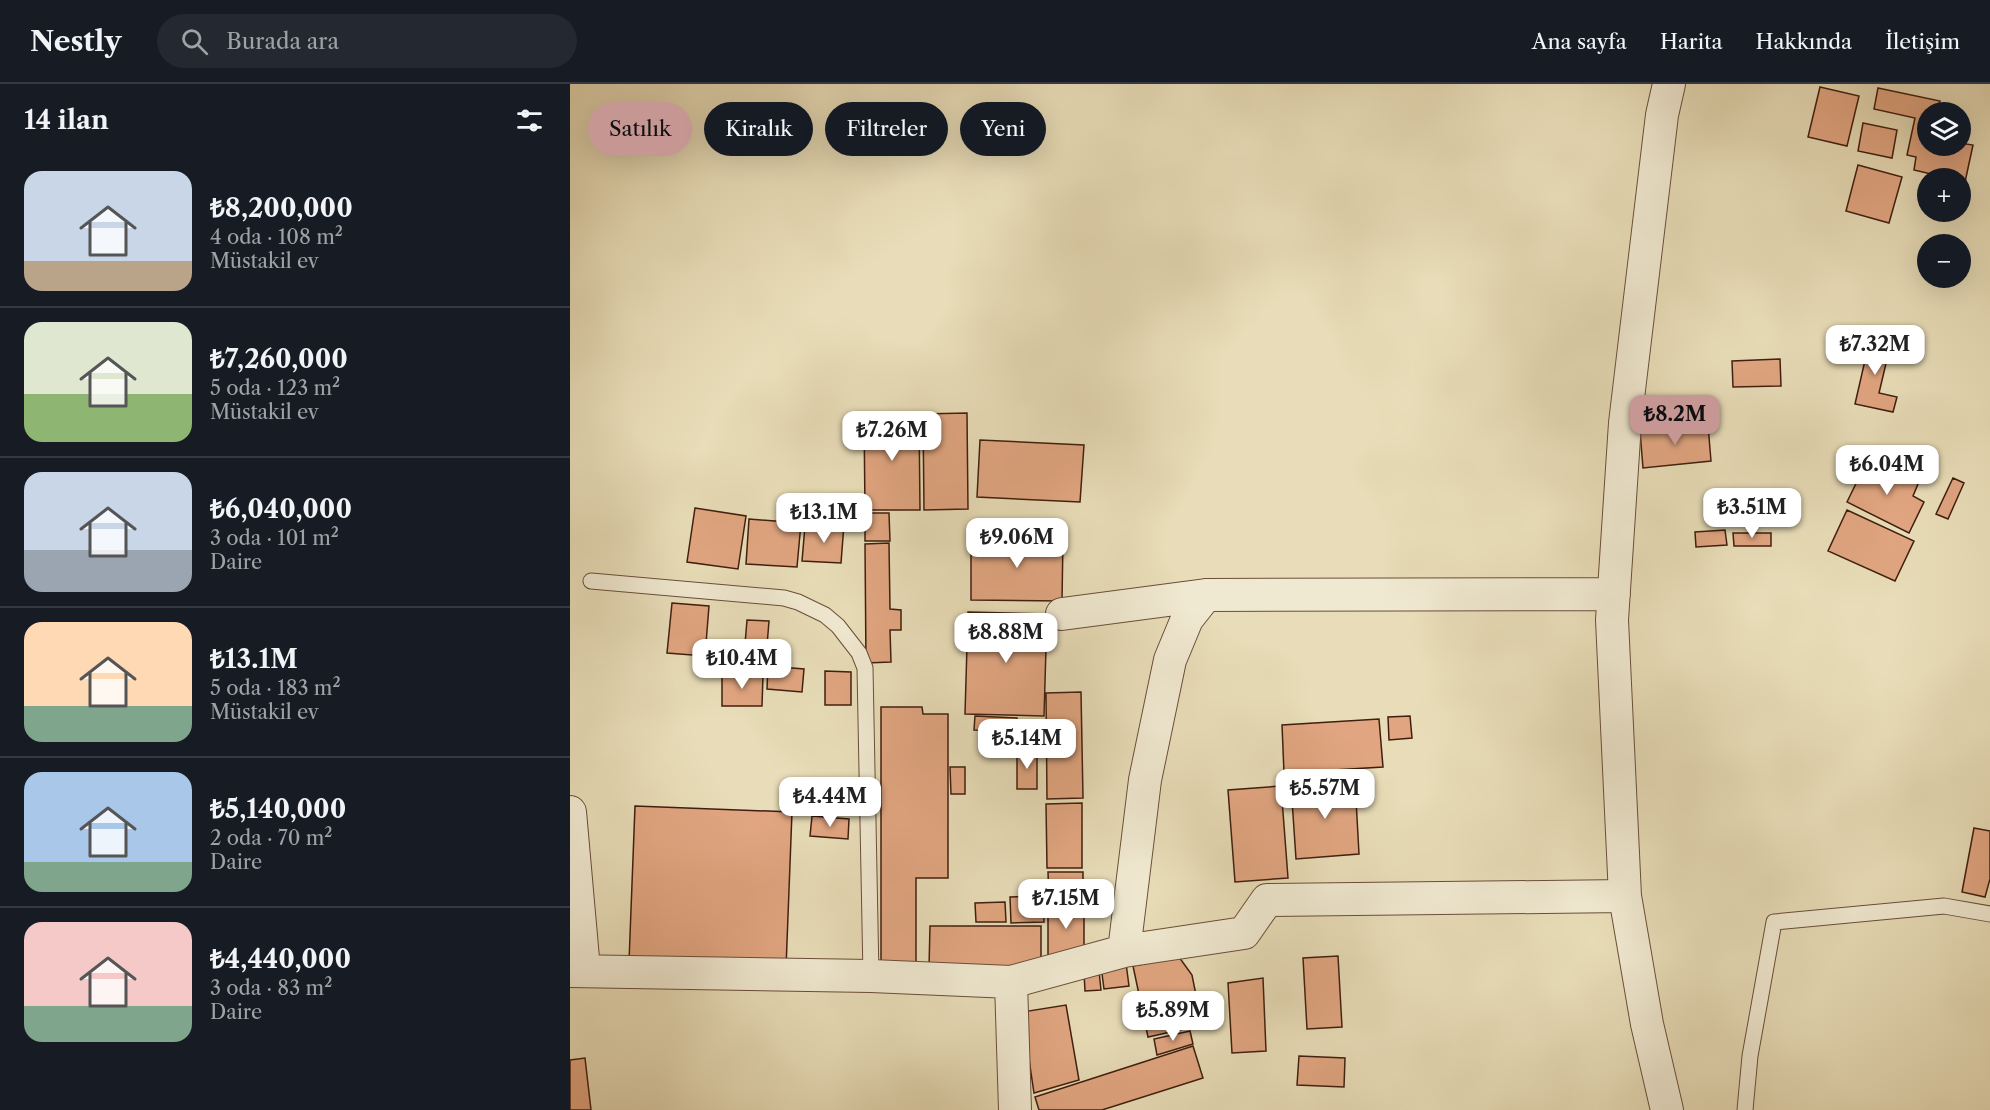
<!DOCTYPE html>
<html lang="tr">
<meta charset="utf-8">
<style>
:root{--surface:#171b24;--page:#242831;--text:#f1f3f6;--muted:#9ea1a6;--line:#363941;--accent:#c59692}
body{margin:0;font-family:"Libre Caslon Text",serif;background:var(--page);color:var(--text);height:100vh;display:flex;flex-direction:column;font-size:22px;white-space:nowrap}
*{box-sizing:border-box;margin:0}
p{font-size:20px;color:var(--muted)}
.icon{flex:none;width:33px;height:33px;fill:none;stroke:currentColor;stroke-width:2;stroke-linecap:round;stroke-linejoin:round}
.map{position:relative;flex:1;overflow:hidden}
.sheet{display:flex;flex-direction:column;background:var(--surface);width:570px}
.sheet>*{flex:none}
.hud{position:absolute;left:18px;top:18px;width:570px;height:54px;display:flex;gap:12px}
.fabs{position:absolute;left:1347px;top:18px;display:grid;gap:12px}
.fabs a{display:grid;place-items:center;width:54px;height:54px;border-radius:50%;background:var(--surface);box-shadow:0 6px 24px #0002;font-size:30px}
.price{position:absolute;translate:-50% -51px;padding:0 14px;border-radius:12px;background:#fff;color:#222;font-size:20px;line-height:39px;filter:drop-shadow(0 2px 3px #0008)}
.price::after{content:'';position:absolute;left:50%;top:36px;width:18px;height:14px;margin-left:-9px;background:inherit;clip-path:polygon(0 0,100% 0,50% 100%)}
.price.selected{background:var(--accent);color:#111}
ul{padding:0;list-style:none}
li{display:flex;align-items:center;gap:18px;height:150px;padding:0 24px}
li+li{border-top:2px solid var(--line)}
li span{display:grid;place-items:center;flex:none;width:168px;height:120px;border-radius:18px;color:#555}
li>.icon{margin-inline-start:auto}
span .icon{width:72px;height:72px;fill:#fffc;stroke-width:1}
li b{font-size:26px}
h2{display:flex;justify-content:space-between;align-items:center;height:72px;padding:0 24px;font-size:26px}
.tag{padding:0 21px;border-radius:27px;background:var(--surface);box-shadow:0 6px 24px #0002;font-size:21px;line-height:54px}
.tag.selected{background:var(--accent);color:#111}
header{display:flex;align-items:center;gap:36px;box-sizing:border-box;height:84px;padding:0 30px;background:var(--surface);border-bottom:2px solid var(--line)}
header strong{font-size:28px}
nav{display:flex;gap:33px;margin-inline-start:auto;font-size:21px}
.search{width:420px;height:54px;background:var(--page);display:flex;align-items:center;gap:15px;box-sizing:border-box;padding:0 21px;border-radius:33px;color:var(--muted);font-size:22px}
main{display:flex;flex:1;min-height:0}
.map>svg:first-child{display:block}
.building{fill:#e1a681;stroke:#401e0f;stroke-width:1.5}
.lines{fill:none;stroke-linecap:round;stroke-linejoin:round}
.lane-casing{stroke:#6a4e39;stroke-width:17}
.street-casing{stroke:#6a4e39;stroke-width:34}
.lane{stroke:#f0e9d1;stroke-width:15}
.street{stroke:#f0e9d1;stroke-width:32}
</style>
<header>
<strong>Nestly</strong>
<div class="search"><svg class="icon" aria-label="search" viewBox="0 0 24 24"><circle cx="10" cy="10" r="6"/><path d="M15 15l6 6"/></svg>Burada ara</div>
<nav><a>Ana sayfa</a><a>Harita</a><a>Hakkında</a><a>İletişim</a></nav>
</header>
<main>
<section class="sheet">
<h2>14 ilan<svg class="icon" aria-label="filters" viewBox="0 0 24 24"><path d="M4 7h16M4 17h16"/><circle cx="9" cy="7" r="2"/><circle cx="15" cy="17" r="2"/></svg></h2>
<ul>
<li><span style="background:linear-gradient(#c9d6e8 75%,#b9a48a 0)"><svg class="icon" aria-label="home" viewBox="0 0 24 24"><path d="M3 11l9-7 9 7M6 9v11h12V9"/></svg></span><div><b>₺8,200,000</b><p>4 oda · 108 m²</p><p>Müstakil ev</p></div></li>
<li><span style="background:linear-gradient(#dfe7d0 60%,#8fb573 0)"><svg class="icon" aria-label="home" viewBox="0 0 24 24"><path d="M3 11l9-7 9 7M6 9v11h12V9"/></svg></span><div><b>₺7,260,000</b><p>5 oda · 123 m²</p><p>Müstakil ev</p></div></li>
<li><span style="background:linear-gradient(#c9d6e8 65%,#9aa5b1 0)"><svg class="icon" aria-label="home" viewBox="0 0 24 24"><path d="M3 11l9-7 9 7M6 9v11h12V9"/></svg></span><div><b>₺6,040,000</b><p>3 oda · 101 m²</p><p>Daire</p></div></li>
<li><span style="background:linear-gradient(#ffd9b3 70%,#7fa58c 0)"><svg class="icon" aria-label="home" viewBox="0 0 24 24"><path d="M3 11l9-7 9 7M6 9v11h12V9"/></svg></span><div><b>₺13.1M</b><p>5 oda · 183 m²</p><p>Müstakil ev</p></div></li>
<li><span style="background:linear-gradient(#a9c7e8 75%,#7fa58c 0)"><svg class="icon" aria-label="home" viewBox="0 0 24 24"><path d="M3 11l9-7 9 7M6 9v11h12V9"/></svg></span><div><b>₺5,140,000</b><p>2 oda · 70 m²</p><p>Daire</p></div></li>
<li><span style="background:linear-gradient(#f6c9c9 70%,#7fa58c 0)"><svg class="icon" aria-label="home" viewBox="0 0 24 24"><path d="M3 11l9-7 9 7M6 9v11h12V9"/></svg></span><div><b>₺4,440,000</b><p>3 oda · 83 m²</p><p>Daire</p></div></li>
</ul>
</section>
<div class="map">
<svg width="1420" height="1026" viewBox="0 0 1420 1026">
<rect width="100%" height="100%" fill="#e8ddb8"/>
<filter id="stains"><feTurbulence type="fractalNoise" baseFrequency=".00333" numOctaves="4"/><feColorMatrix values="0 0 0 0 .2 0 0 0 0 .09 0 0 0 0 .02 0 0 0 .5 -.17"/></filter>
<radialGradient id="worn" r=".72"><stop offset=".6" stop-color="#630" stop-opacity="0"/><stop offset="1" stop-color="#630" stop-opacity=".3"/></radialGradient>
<path class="building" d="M1250 3 1289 12 1277 62 1238 53Z
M1308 4 1370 17 1367 28H1358V62H1390V59L1403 61 1395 98 1344 86 1346 73 1337 71 1345 34 1304 25Z
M1293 39 1327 46 1322 74 1288 67Z
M1288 81 1332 93 1319 139 1276 127Z
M1301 250 1322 254 1309 309 1327 313 1323 328 1285 320Z
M1210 275 1211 302 1163 303 1162 277Z
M397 329 398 425 354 426 353 330Z
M349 330 350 426H295L294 331Z
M1138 341 1141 377 1073 384 1070 347Z
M410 356 514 361 510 418 407 413Z
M1298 375 1348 400 1343 412 1354 418 1339 449 1277 418Z
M1383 394 1394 399 1378 435 1366 430Z
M125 424 176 432 168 485 117 478Z
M1277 426 1344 457 1325 497 1258 467Z
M295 429H319L320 457H295Z
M179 435 231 439 227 483 176 480Z
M258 439 274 440 271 479 232 477 235 442 258 444Z
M1155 446 1157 461 1126 463 1125 448Z
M1163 449H1201V462H1164Z
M401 454H493L492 517 401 516Z
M319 459 320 525 331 526V546H320L321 578 296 579 295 460Z
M102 519 139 522 135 572 97 569Z
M398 528 477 530 474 632 395 630Z
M177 536 199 537 196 574 174 572Z
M198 582 234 585 232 608 197 605Z
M255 587 281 588V621H255Z
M152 591H193L192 622H152Z
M511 608 513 714 477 715 476 609Z
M311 623H352L353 630H378V794H346V878L311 879Z
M405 632 447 634V647L404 646Z
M840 632 842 654 819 656 818 633Z
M809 635 813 683 714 689 712 641Z
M447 668H467V705H447Z
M380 683H395V710H381Z
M785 697 789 770 726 775 721 701Z
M711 702 718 794 665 798 658 706Z
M512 719V784H477L476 720Z
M65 722 222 728 216 884 59 878Z
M242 732 279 735 278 755 240 752Z
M1404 744 1420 747V795L1415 813 1392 808Z
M478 788H513V818L479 819Z
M473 812 474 838 441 839 440 813Z
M435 818 436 838H406L405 819Z
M514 822V870L478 871V823Z
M360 842H471V884H359Z
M768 872 772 943 737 945 733 874Z
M609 873 622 891 632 941 578 953 563 882Z
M556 879 559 902 534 905 531 882Z
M529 887 531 906 515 907 514 889Z
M693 894 696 967 662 969 658 899Z
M496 921 509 996 464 1009 452 928Z
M620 947 623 960 587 971 584 955Z
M623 962 633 994 532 1026H469L465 1013Z
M729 972 775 974 774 1003 727 1001Z
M15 974 21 1026H0V976Z"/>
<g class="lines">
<defs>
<path id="lane" d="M21 497 214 514 228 518 255 531 268 542 289 569 295 584 301 892
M1175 1026 1180 972 1204 838 1374 822 1420 830"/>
<path id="street" d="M492 530 636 511 1044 510
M0 728 14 886
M554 867 575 696 600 576 617 535 636 511
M0 887 301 892 441 898 554 867 674 849 697 816 1055 812
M441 898 445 1026
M1097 1026 1077 940 1055 812 1042 536 1055 339 1092 31 1099 0"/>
</defs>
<use href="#lane" class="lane-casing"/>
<use href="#street" class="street-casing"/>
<use href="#lane" class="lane"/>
<use href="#street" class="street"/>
</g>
<rect width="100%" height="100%" filter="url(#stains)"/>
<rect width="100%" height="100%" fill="url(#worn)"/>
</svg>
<div class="fabs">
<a><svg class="icon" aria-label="layers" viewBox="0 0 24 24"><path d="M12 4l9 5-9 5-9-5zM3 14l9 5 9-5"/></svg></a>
<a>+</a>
<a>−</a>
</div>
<b class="price" style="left:1305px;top:292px">₺7.32M</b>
<b class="price selected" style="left:1105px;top:362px">₺8.2M</b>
<b class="price" style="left:322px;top:378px">₺7.26M</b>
<b class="price" style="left:1317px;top:412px">₺6.04M</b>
<b class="price" style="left:1182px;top:455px">₺3.51M</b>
<b class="price" style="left:254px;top:460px">₺13.1M</b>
<b class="price" style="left:447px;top:485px">₺9.06M</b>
<b class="price" style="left:436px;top:580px">₺8.88M</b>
<b class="price" style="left:172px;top:606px">₺10.4M</b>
<b class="price" style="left:457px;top:686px">₺5.14M</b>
<b class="price" style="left:755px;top:736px">₺5.57M</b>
<b class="price" style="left:260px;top:744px">₺4.44M</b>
<b class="price" style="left:496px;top:846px">₺7.15M</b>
<b class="price" style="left:603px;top:958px">₺5.89M</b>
<div class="hud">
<a class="tag selected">Satılık</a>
<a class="tag">Kiralık</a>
<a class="tag">Filtreler</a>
<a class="tag">Yeni</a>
</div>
</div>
</main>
